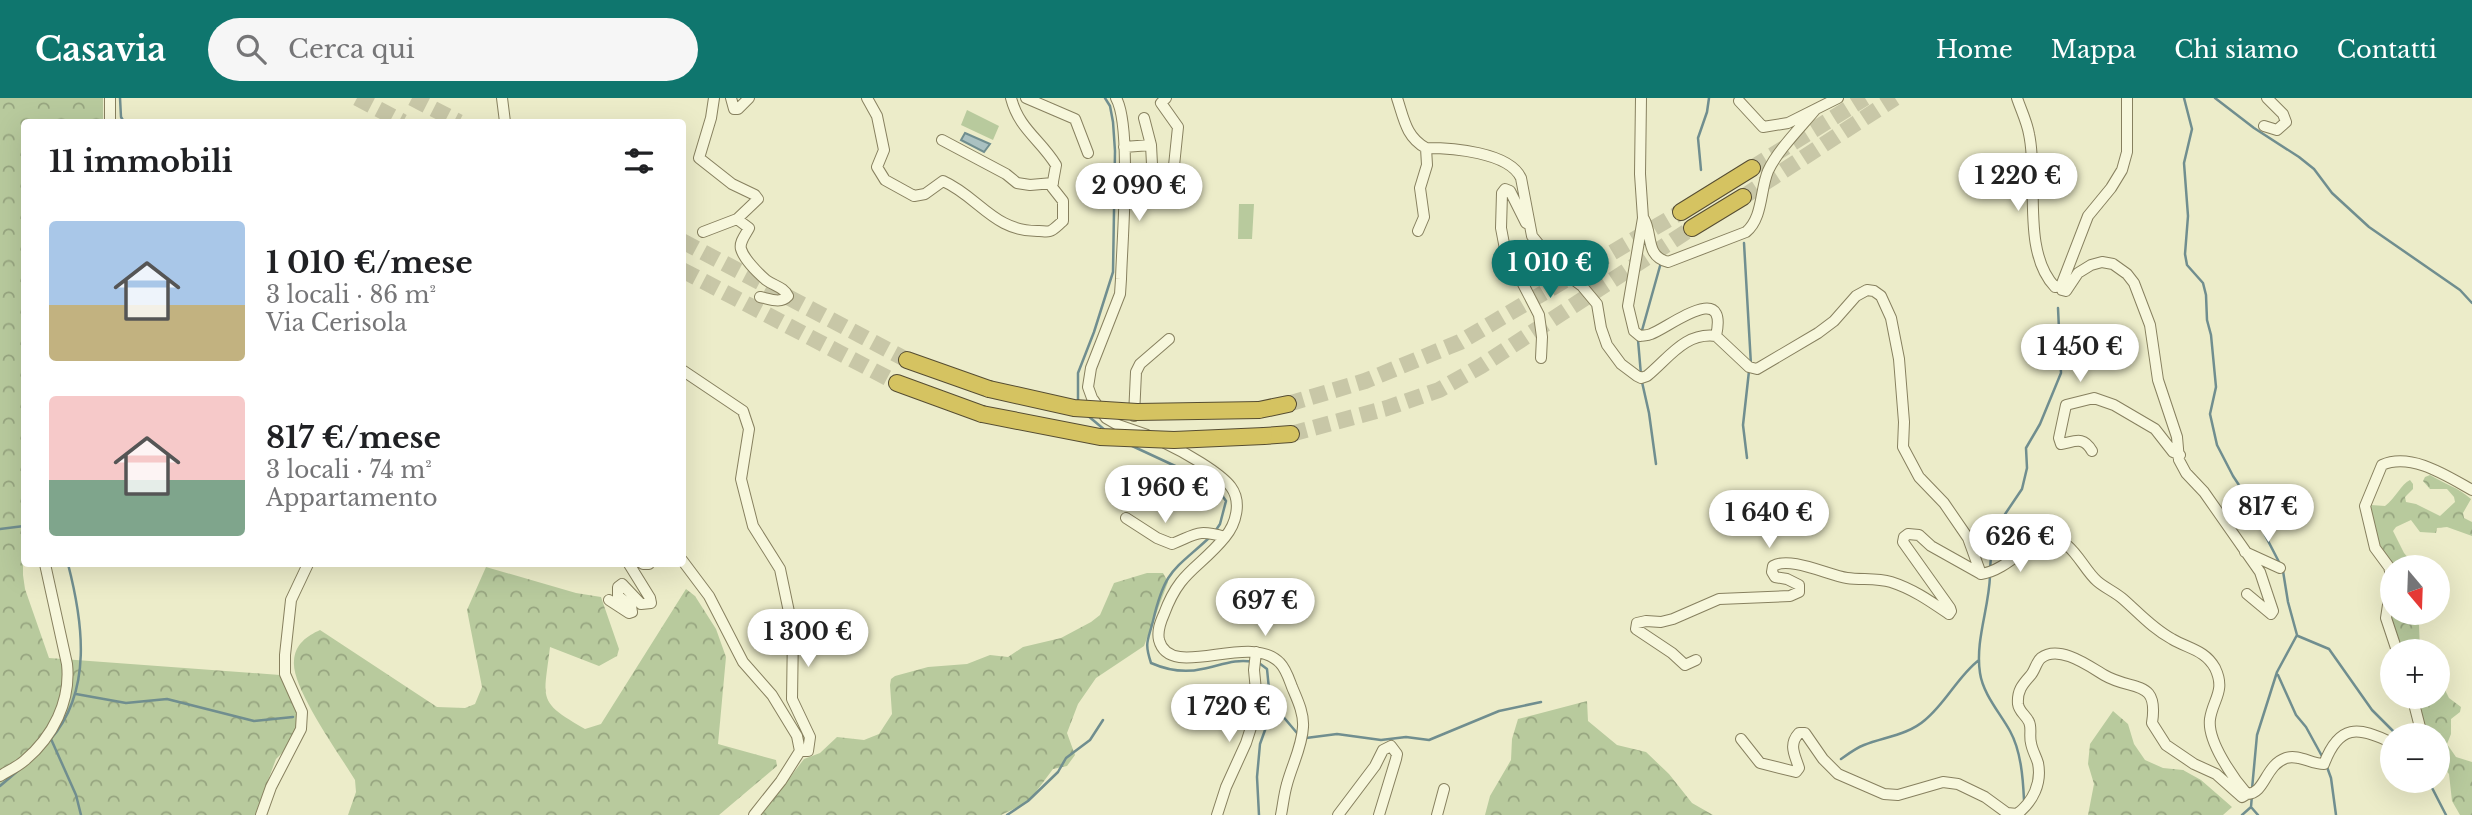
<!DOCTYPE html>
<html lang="it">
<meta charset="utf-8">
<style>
:root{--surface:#fff;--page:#f6f6f6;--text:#202124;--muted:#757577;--accent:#0f766e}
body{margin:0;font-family:"Libre Baskerville",serif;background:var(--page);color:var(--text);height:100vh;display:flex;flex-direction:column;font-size:26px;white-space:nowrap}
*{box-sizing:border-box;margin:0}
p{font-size:23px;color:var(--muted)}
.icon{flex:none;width:38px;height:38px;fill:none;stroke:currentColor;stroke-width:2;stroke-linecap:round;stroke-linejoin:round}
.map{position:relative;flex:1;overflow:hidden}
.side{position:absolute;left:21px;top:21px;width:665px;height:448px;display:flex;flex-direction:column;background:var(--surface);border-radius:7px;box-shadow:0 7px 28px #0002}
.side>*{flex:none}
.needle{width:46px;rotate:161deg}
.tools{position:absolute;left:2380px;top:457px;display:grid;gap:14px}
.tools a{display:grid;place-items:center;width:70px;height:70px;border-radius:50%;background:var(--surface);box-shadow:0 7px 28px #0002;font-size:35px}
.price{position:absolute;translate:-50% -60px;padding:0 16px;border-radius:24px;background:#fff;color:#222;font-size:23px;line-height:46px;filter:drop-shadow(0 2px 4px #0008)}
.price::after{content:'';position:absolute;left:50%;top:42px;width:21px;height:16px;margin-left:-10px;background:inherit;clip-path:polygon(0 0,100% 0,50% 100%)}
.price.active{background:var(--accent);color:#fff}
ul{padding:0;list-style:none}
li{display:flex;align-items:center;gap:21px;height:175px;padding:0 28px}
li span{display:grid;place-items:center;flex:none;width:196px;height:140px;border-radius:7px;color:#555}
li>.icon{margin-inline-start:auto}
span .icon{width:84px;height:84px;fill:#fffc;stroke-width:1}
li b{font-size:30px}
h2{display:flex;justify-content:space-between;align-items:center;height:84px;padding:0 28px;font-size:30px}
header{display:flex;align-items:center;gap:42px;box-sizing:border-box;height:98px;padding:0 35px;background:var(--accent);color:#fff}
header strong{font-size:33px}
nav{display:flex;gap:38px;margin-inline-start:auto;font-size:24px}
.search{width:490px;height:63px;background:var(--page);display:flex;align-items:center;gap:18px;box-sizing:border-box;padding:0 24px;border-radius:38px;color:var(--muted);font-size:26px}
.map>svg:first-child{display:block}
.grass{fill:#b8ca9d}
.forest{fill:url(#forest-crowns)}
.water{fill:#aac1c1;stroke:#708e8f;stroke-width:2}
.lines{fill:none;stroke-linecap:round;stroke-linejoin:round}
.stream{stroke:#708e8f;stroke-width:2.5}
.highway-tunnel{stroke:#c8c7a7;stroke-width:16;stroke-dasharray:16 8;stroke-linecap:butt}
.minor-casing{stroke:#87805f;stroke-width:12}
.highway-casing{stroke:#564d32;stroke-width:18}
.minor{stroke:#f7f7dc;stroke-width:10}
.highway{stroke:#d5c361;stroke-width:16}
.highway-bridge-casing{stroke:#564d32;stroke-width:18;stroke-linecap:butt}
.highway-bridge{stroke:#d5c361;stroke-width:16}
</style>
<header>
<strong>Casavia</strong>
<div class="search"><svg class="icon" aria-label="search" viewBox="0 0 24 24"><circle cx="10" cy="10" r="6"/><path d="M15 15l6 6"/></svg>Cerca qui</div>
<nav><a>Home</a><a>Mappa</a><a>Chi siamo</a><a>Contatti</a></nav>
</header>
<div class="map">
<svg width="2472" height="717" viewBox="0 0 2472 717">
<defs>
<pattern id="forest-crowns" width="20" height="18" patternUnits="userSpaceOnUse" patternTransform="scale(1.75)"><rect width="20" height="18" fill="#b8ca9d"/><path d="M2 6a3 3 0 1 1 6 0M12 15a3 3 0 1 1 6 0" fill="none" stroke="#97a580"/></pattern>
</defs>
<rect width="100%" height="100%" fill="#ececc9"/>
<path class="grass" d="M967 12 999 28 993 42 961 27Z
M1239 106H1254L1252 141H1238Z"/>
<path class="forest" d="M0 0H103V24H24L23 477 25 491 49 560 280 577 298 615 296 629 287 650 276 661 255 717H0Z
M2430 377C2444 386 2458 389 2471 401L2463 415 2464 420 2472 424V438L2447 429 2437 430 2436 435 2420 434 2411 422 2396 429 2393 433 2404 455 2416 469H2393L2379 448 2371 423V407L2385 408C2395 401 2401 386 2410 382L2413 386V391L2405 399 2406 404 2416 406 2440 418 2455 404 2454 399 2447 391H2430L2423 383 2425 379Z
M486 469 576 495 601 499 619 551 617 558 599 568 550 549C544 602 536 603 585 631L601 626 686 491 695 498 716 531 726 559 718 646 776 662 777 668 719 717H348L356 694 355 682C340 657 291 589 294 563 295 546 307 538 320 532L437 609 465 610 475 606 482 589 467 512Z
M1147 475H1163L1168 484 1144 548 1096 580 1078 606 1067 635 1075 657 1067 668 1053 671 1032 699 1022 707 1001 717H761L804 661 820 655 837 639 864 642 879 636 892 616 890 587 891 581 895 578 928 569 967 566 990 557 1008 559 1023 549 1061 540 1091 524 1100 517 1114 485Z
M2392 506V514L2408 515 2419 527 2420 553H2401L2391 519Z
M2438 578 2449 600 2461 609 2460 614 2451 621V636L2447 646 2456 659 2472 664V717H2460L2452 703 2449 676 2438 662V637H2426L2416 599 2438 598Z
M1587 603 1588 623 1617 647 1646 654 1669 676 1692 705 1713 717H1485L1490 698 1511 662 1512 641 1518 621Z
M2113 613 2128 626 2134 646 2145 662 2163 670 2183 672 2201 682 2232 709 2223 717H2088L2094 686 2088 666 2090 646Z"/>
<path class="water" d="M965 35 990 46 984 54 961 42Z"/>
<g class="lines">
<path class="stream" d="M120 0 121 19 124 24
M2184 0 2192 31 2184 65 2188 118 2185 156 2187 167 2203 185 2206 197 2207 222 2211 237 2216 289 2210 316 2217 347 2233 378 2260 419 2265 437 2279 464
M2215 0 2254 30 2299 59 2314 71 2332 95 2369 129 2460 192 2472 205
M1701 72 1698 40 1707 14 1709 0
M1744 145 1751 267
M1641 236 1660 168
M1638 242 1641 277
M1642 284 1649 315 1656 366
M1078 303V275L1094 234 1113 174 1115 53 1113 24 1110 8 1105 0
M1087 317 1106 333
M1130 347 1214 386 1226 403 1220 426 1216 432
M1747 360 1743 327 1749 273
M0 431 24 428
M1209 440C1173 473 1165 472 1153 523 1148 543 1144 544 1151 565 1167 572 1185 575 1202 571 1219 568 1236 560 1253 564
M1990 471 1993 434 2022 391 2027 370 2026 350 2040 326 2061 275 2058 210
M1990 478C1989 510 1975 543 1980 575 1983 596 2000 615 2010 633 2021 653 2023 680 2024 702
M2298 538 2329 551 2372 612 2397 637
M1259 565 1267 571 1270 601 1269 621 1260 646 1257 679 1259 717
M2278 577 2296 617 2306 629 2323 660
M76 596 126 605 167 601 254 623 293 619
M1270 603 1297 635
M1306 640 1337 636 1381 642 1406 639 1429 642 1499 613 1541 604
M51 641 76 697 81 717
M50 642C93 593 83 524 68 466
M1841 661C1848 656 1856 650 1864 647 1884 639 1908 637 1925 622 1946 605 1958 578 1979 562
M2327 669 2331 680 2336 717
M2428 682 2446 717
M0 688 20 671
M2252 691 2257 637 2277 574 2297 537 2288 504 2283 473
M2251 709 2258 717
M1007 717 1028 703 1058 674 1066 660 1090 642 1103 622
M2242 717 2251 709 2252 697"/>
<path class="highway-tunnel" d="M357 0 403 24
M412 0 459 24
M1752 70 1865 0
M1743 99 1895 0
M682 143 907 262
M682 172 897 285
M1288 306 1365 283 1460 244 1681 114
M1291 336 1387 310 1439 292 1481 268 1692 130"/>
<defs>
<path id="minor" d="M502 0 505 24
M731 0 734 11H738L749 0
M867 0 877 18 884 52 877 69 885 82 914 98 925 96 943 83C979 99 994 134 1039 133 1043 133 1046 134 1050 133 1054 132 1059 126 1063 123V103L1052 89 1056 67C1040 41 1019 31 1011 0
M1026 0 1075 21 1088 55
M1116 0C1132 28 1122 143 1121 181L1120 196 1091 270 1088 289 1092 300 1106 320 1118 327 1147 337
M1397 0C1404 21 1406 39 1426 50L1427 67 1420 90 1424 119 1418 133
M1641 0 1640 76 1643 120 1628 208 1634 233 1640 238C1643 237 1647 238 1651 236 1667 231 1729 180 1716 238
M2017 0C2021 12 2027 24 2029 36 2039 81 2021 153 2055 189L2061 188 2062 192 2066 193 2078 175 2091 167 2102 164 2113 166 2127 176 2134 185 2150 227 2158 282 2177 339 2179 362 2186 375 2204 394 2260 474 2273 513 2271 516 2247 496
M1739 3 1763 29 1788 25 1838 0
M1144 20 1151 47
M110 24V0
M2264 28 2277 32 2286 24 2283 16 2267 0
M942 42 1006 76 1017 85 1030 87 1053 85
M1124 49 1151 47 1153 86 1155 88 1169 89 1172 87 1178 29 1161 5 1166 0
M1426 50C1452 50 1509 54 1521 80L1532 138 1559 171 1582 188 1597 206 1601 230 1607 247 1621 266 1637 278 1641 280 1647 278C1669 260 1685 234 1716 238
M737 121 749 130C746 136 739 144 741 151 744 161 758 175 766 182 774 188 784 189 788 198 781 206 770 201 760 199
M1644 121C1653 137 1645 158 1668 164L1746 134C1763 120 1760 92 1768 73 1777 53 1801 29 1815 12
M1526 125 1510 93 1505 91 1502 95 1501 130 1505 151 1539 217 1542 239 1541 260
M703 134 737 121 758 101 755 97 732 86 699 60 711 20 714 0
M2061 188 2088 118 2111 90 2122 72 2127 54V0
M1716 238 1749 269 1757 271 1818 235 1834 223 1856 198 1867 192 1874 193 1881 198 1891 220 1899 261 1904 324 1903 349 1919 379 1944 405 1968 440 1981 476C2008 472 2028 443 2046 441 2072 438 2081 469 2097 483 2105 490 2115 494 2123 501 2139 515 2153 531 2172 541 2189 551 2205 552 2215 570 2226 593 2213 601 2210 621 2207 643 2233 680 2247 696 2265 696 2265 667 2286 660 2299 656 2311 666 2324 666 2339 626 2358 628 2392 645
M682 272 743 313 749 331 741 381 753 428 780 471 793 533 792 601 810 639 808 653H800L797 638 772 597 743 564 709 498 682 462
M1134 318 1136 274 1140 266 1169 241
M1165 345C1182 353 1220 374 1231 389 1242 404 1236 426 1225 439 1199 471 1180 472 1164 516 1160 525 1157 533 1159 542 1170 584 1250 533 1280 565 1286 571 1289 581 1292 589 1297 601 1304 615 1303 629 1302 649 1292 667 1287 686 1284 696 1283 707 1281 717
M2092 353C2083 337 2074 344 2061 346L2059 340 2066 307 2094 300 2114 307 2155 331 2173 354 2180 357
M1126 420 1157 440 1172 446C1197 436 1197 431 1225 439
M2245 454 2280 470
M643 466H649
M609 502 629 515 632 514 631 508 618 498V489L622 486 641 506 651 505 650 500 629 466
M2397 553 2386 520 2392 481 2389 469 2375 450 2365 408 2382 367C2411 354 2447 378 2472 392
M1696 562 1685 567 1672 555 1636 531 1637 525 1646 523 1661 524 1673 521 1719 501 1790 498 1799 494V487L1787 481 1775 479 1772 474 1773 468C1790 458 1828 477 1847 480 1861 482 1877 480 1891 484 1913 491 1930 503 1949 516L1951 513 1950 510 1903 444 1904 439 1908 436 1919 437 1931 448 1981 476
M2412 598 2422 637
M1741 641 1760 665 1796 674 1799 670C1795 657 1788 647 1799 635H1805L1823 661 1838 676 1884 696 1898 697 1943 684 1958 686 1985 699 2007 715 2017 716C2033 704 2042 685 2038 665 2036 658 2032 652 2031 645 2029 638 2032 630 2029 624 2026 617 2019 614 2018 606 2017 593 2022 587 2030 578 2035 573 2036 564 2041 560 2059 546 2089 568 2104 577 2133 594 2159 580 2152 625L2166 647 2194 666 2216 676 2242 699 2247 696
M0 678C8 673 17 669 24 663 53 639 71 603 67 566L45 466
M261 717 271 689 301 631 302 614 285 576V557L291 502 308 466
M754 717 781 683 800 653
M1217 717 1226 689 1246 645 1255 617 1257 603 1254 572 1256 554
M1338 717 1375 668 1383 652 1391 648 1397 656 1396 661 1379 717
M1437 717 1444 691"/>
<path id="highway" d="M1681 114 1752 70
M1692 130 1743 99
M907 262 989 291
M897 285 982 316
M1259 312 1288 306
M1264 338 1291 336"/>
</defs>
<use href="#minor" class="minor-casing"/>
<use href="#highway" class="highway-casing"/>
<use href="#minor" class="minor"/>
<use href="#highway" class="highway"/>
<defs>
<path id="highway-bridge" d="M989 291 1074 310 1137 314 1259 312
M982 316 1100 339 1174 342 1264 338"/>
</defs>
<use href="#highway-bridge" class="highway-bridge-casing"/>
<use href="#highway-bridge" class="highway-bridge"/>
</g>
</svg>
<div class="tools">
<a><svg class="needle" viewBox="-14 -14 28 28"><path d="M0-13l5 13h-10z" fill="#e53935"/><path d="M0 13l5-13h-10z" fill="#757577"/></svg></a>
<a>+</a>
<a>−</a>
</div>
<b class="price" style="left:2018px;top:115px">1 220 €</b>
<b class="price" style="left:1139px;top:125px">2 090 €</b>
<b class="price active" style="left:1550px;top:202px">1 010 €</b>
<b class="price" style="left:2080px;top:286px">1 450 €</b>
<b class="price" style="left:1165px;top:427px">1 960 €</b>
<b class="price" style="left:2268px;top:446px">817 €</b>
<b class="price" style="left:1769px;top:452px">1 640 €</b>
<b class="price" style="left:2020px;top:476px">626 €</b>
<b class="price" style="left:1265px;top:540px">697 €</b>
<b class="price" style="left:808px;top:571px">1 300 €</b>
<b class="price" style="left:1229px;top:646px">1 720 €</b>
<section class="side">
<h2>11 immobili<svg class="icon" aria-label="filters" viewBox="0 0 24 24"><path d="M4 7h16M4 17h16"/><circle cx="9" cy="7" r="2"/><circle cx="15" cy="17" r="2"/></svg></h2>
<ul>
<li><span style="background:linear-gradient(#a9c7e8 60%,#c2b280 0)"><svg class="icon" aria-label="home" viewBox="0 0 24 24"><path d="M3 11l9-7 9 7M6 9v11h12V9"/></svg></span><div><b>1 010 €/mese</b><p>3 locali · 86 m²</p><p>Via Cerisola</p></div></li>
<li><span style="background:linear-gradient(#f6c9c9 60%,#7fa58c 0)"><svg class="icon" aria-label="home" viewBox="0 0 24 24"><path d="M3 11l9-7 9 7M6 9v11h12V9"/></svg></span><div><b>817 €/mese</b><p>3 locali · 74 m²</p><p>Appartamento</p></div></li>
</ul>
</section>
</div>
